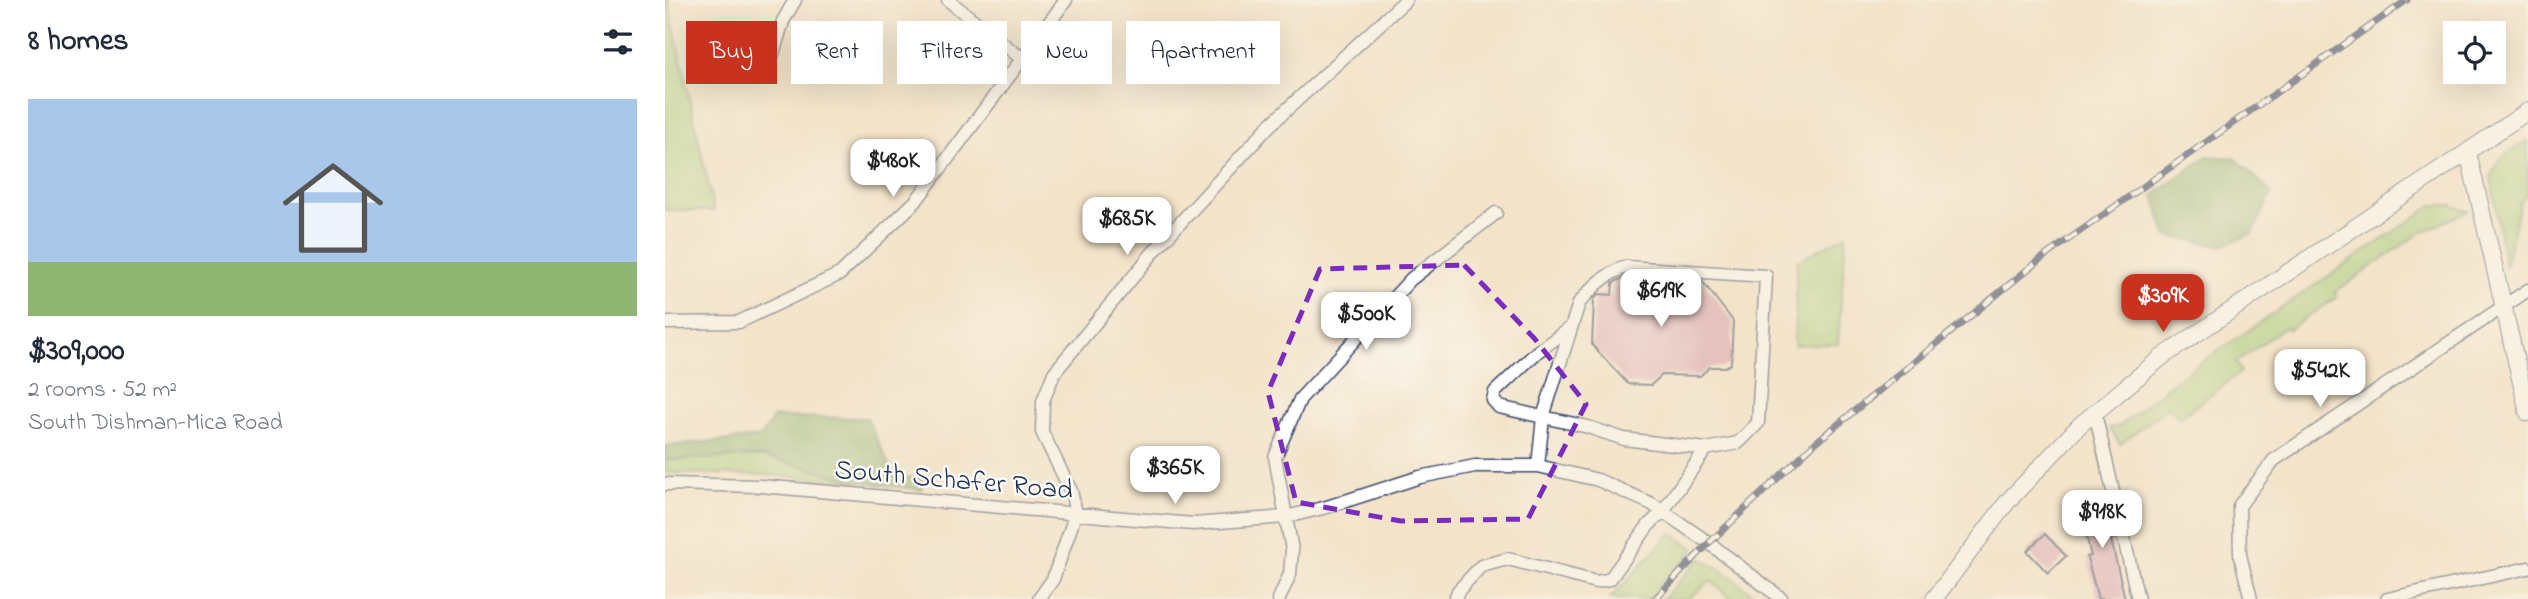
<!DOCTYPE html>
<meta charset="utf-8">
<style>
:root{--surface:#fff;--page:#f6f6f7;--text:#1f2937;--muted:#747a83;--accent:#c8321e}
body{margin:0;font-family:"Indie Flower",sans-serif;background:var(--page);color:var(--text);height:100vh;display:flex;flex-direction:column;font-size:26px;white-space:nowrap}
*{box-sizing:border-box;margin:0}
p{font-size:23px;color:var(--muted)}
.icon{flex:none;width:38px;height:38px;fill:none;stroke:currentColor;stroke-width:2;stroke-linecap:round;stroke-linejoin:round}
.map{position:relative;flex:1;overflow:hidden}
.side{display:flex;flex-direction:column;background:var(--surface);width:665px}
.side>*{flex:none}
.hud{position:absolute;left:21px;top:21px;width:665px;height:63px;display:flex;gap:14px}
.buttons{position:absolute;left:1778px;top:21px;display:grid;gap:14px}
.buttons a{display:grid;place-items:center;width:63px;height:63px;border-radius:0px;background:var(--surface);box-shadow:0 7px 28px #0002;font-size:35px}
.price{position:absolute;translate:-50% -60px;padding:0 16px;border-radius:14px;background:#fff;color:#222;font-size:23px;line-height:46px;filter:drop-shadow(0 2px 4px #0008)}
.price::after{content:'';position:absolute;left:50%;top:42px;width:21px;height:16px;margin-left:-10px;background:inherit;clip-path:polygon(0 0,100% 0,50% 100%)}
.price.on{background:var(--accent);color:#fff}
ul{padding:0;list-style:none}
li{display:grid;align-content:center;gap:14px;height:371px;padding:0 28px}
li span{display:grid;place-items:center;height:217px;border-radius:0px;color:#555}
li>.icon{margin-inline-start:auto}
span .icon{width:126px;height:126px;fill:#fffc;stroke-width:1}
li b{font-size:30px}
h2{display:flex;justify-content:space-between;align-items:center;height:84px;padding:0 28px;font-size:30px}
.pill{padding:0 24px;border-radius:0px;background:var(--surface);box-shadow:0 7px 28px #0002;font-size:24px;line-height:63px}
.pill.on{background:var(--accent);color:#fff}
main{display:flex;flex:1;min-height:0}
.map>svg:first-child{display:block}
.green{fill:#a1ce7c;stroke:#5e7e6d;stroke-width:2}
.forest{fill:#80b16c;stroke:#4e7065;stroke-width:2}
.building{fill:#d597b3}
.lines{fill:none;stroke-linecap:round;stroke-linejoin:round}
.minor-casing{stroke:#3b4a6e;stroke-width:15}
.major-casing{stroke:#3b4a6e;stroke-width:18}
.minor{stroke:#fff;stroke-width:12}
.major{stroke:#fff;stroke-width:16}
.rail-casing{stroke:#1b2f5e;stroke-width:7}
.rail{stroke:#fdfcf7;stroke-width:4.5;stroke-dasharray:13;stroke-linecap:butt}
.marked{fill:none;stroke:#7b2cbf;stroke-width:5;stroke-dasharray:14 9;stroke-linejoin:round}
.labels{text-anchor:middle;stroke-width:5;stroke-linejoin:round;paint-order:stroke}
.street-label{font-size:28px;fill:#1b2f5e;stroke:#fdfcf7}
</style>
<main>
<section class="side">
<h2>8 homes<svg class="icon" aria-label="filters" viewBox="0 0 24 24"><path d="M4 7h16M4 17h16"/><circle cx="9" cy="7" r="2"/><circle cx="15" cy="17" r="2"/></svg></h2>
<ul>
<li><span style="background:linear-gradient(#a9c7e8 75%,#8fb573 0)"><svg class="icon" aria-label="home" viewBox="0 0 24 24"><path d="M3 11l9-7 9 7M6 9v11h12V9"/></svg></span><div><b>$309,000</b><p>2 rooms · 52 m²</p><p>South Dishman-Mica Road</p></div></li>
</ul>
</section>
<div class="map">
<svg width="1863" height="599" viewBox="0 0 1863 599">
<rect width="100%" height="100%" fill="#fdfcf7"/>
<filter id="ink" filterUnits="userSpaceOnUse"><feTurbulence type="fractalNoise" baseFrequency=".0143" numOctaves="2"/><feDisplacementMap in="SourceGraphic" scale="14" xChannelSelector="R" yChannelSelector="G"/><feConvolveMatrix kernelMatrix="1 2 1 2 8 2 1 2 1" color-interpolation-filters="sRGB"/></filter>
<filter id="wash" filterUnits="userSpaceOnUse"><feTurbulence type="fractalNoise" baseFrequency=".00686" numOctaves="4" result="noise"/><feDisplacementMap in="SourceGraphic" scale="28" xChannelSelector="R" yChannelSelector="G"/><feGaussianBlur stdDeviation="1.57" result="paint"/><feColorMatrix in="noise" values="0 0 0 0 0 0 0 0 0 0 0 0 0 0 0 0 0 1.4 0 .05"/><feComposite in="paint" operator="in"/></filter>
<g filter="url(#wash)">
<rect width="100%" height="100%" fill="#f3e3c9"/>
<path class="green" d="M0 0H3L49 211 0 210Z
M1863 140V193L1855 203 1840 268 1826 176 1834 160Z
M1768 205H1787L1803 211 1755 233 1670 292 1672 297 1623 330 1620 327 1571 362 1576 372 1515 418 1503 407 1455 444 1444 428 1455 426 1512 379Z
M1181 235 1173 344 1129 345 1132 261Z
M96 456 197 482 101 475 0 473V460Z
M1006 533 1030 549 984 599H945Z
M1036 558 1060 572 1094 599H1067L1045 581 1023 599H998Z"/>
<path class="forest" d="M1542 156 1570 158 1607 193 1587 234 1556 246 1501 236 1489 195Z
M109 417 202 418 229 476 258 479 257 490 197 482 96 456 0 460V446L96 437Z"/>
<g id="blocks">
<path class="building" d="M962 276 1037 281 1068 321 1066 364 1060 367H1045L1035 376 997 375 986 385 963 384 927 345 929 299 934 294 947 295 948 283Z
M1441 498 1450 538 1446 540 1460 599H1433L1422 557 1426 556 1414 505Z
M1380 534 1401 556 1383 573 1362 551Z"/>
</g>
</g>
<g filter="url(#ink)">
<use href="#blocks" fill-opacity="0" stroke="#3b4a6e" stroke-width="2"/>
<g class="lines">
<defs>
<path id="minor" d="M283 0 356 58
M107 57 118 21 130 0
M0 323 74 322 175 274 251 201 401 0
M905 328 872 352 830 392 828 400 834 407 878 417 914 303C927 288 941 273 961 267L1101 276 1093 423 1073 443 1041 449
M1430 413 1473 599
M0 484 96 486 528 524 621 517 662 507 755 477 810 466H873L933 480 987 504 1044 543 1117 599
M374 599 388 579 411 513 406 491 377 432 378 401 389 373 491 249 605 125 741 0
M614 599 625 574 627 550 610 457 635 399 746 279 831 213
M790 599 793 591 816 566 843 559 931 582 945 579 983 526 998 511 1041 449 959 439 923 427 878 417 873 466
M1586 599 1575 555 1574 506 1609 460 1863 290
M1722 599 1863 568"/>
<path id="major" d="M1803 152 1863 413
M1269 599 1343 501 1415 425 1497 357 1863 111"/>
</defs>
<use href="#minor" class="minor-casing"/>
<use href="#major" class="major-casing"/>
<use href="#minor" class="minor"/>
<use href="#major" class="major"/>
<defs>
<path id="rail" d="M990 599 1044 543 1150 443 1373 261 1742 0"/>
</defs>
<use href="#rail" class="rail-casing"/>
<use href="#rail" class="rail"/>
</g>
</g>
<path d="M0 0H1863V599H0ZM799 265 869 338 921 404 863 519 736 521 631 502 603 392 655 269Z" fill="#f3e3c9" fill-opacity=".55" fill-rule="evenodd"/>
<path class="marked" d="M799 265 869 338 921 404 863 519 736 521 631 502 603 392 655 269Z"/>
<g class="labels">
<g class="street-label">
<text transform="translate(289 478) rotate(5)" y="10">South Schafer Road</text>
</g>
</g>
</svg>
<div class="buttons">
<a><svg class="icon" aria-label="locate" viewBox="0 0 24 24"><circle cx="12" cy="12" r="6"/><path d="M12 2v4M12 18v4M2 12h4M18 12h4"/></svg></a>
</div>
<b class="price" style="left:228px;top:199px">$480K</b>
<b class="price" style="left:462px;top:257px">$685K</b>
<b class="price" style="left:996px;top:329px">$619K</b>
<b class="price on" style="left:1498px;top:334px">$309K</b>
<b class="price" style="left:701px;top:352px">$500K</b>
<b class="price" style="left:1655px;top:409px">$542K</b>
<b class="price" style="left:510px;top:506px">$365K</b>
<b class="price" style="left:1437px;top:550px">$918K</b>
<div class="hud">
<a class="pill on">Buy</a>
<a class="pill">Rent</a>
<a class="pill">Filters</a>
<a class="pill">New</a>
<a class="pill">Apartment</a>
</div>
</div>
</main>
